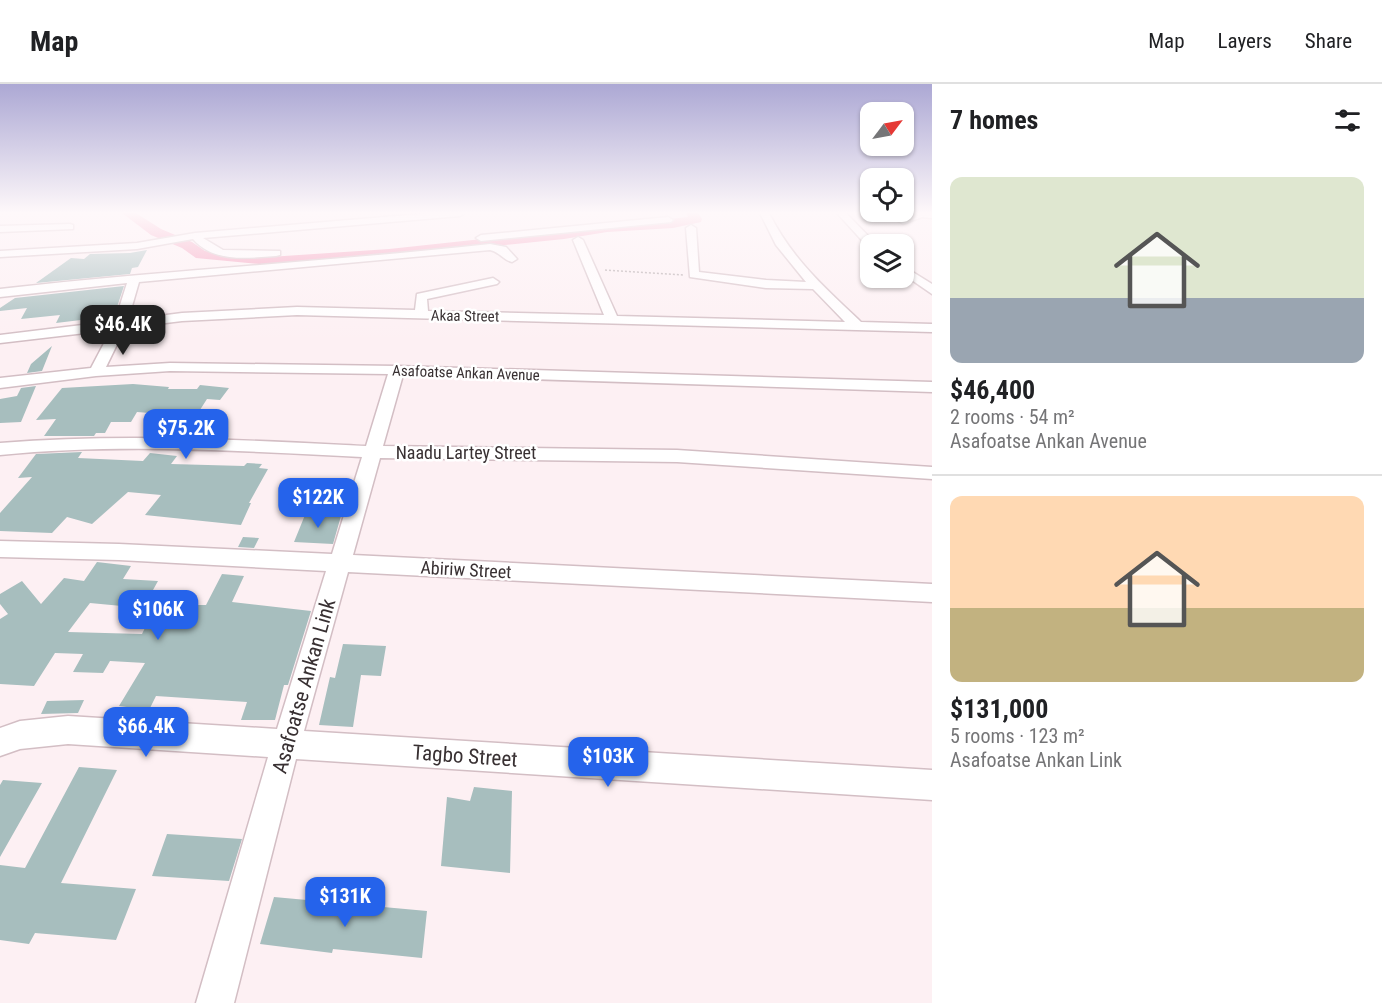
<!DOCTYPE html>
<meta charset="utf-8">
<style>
:root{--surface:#fff;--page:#f2f2f2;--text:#202124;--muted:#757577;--line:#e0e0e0;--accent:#2563eb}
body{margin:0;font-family:"Roboto Condensed",sans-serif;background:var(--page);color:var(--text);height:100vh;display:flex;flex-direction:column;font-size:22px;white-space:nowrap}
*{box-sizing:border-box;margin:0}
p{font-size:20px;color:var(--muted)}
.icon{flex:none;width:33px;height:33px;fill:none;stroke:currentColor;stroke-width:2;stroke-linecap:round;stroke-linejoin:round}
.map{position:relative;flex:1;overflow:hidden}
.panel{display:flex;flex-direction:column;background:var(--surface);width:450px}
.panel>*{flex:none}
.needle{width:39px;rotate:58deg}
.fabs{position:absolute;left:860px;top:18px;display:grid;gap:12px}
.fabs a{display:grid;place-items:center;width:54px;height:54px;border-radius:12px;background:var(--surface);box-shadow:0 2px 4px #0004;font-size:30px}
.price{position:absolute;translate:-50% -51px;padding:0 14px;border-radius:12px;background:var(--accent);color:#fff;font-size:20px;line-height:39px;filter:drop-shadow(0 2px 3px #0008)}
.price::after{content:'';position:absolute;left:50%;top:36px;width:18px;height:14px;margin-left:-9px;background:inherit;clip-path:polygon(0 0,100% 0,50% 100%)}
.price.selected{background:#222;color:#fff}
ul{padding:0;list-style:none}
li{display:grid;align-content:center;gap:12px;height:318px;padding:0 18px}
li+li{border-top:2px solid var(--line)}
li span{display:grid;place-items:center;height:186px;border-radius:12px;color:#555}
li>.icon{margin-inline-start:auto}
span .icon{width:108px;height:108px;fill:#fffc;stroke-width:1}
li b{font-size:26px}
h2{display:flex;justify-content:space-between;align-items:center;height:72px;padding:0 18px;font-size:26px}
header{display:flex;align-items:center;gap:36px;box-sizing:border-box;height:84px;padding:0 30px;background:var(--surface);border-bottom:2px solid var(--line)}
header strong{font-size:28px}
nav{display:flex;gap:33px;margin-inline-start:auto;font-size:21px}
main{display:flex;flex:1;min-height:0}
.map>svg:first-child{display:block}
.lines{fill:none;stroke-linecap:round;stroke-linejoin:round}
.river{fill:#f395b5;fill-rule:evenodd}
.building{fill:#a7bebe}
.minor-casing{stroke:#d3bec4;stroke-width:3}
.path{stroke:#aba0a2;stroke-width:1.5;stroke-dasharray:2 2;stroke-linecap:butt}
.minor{fill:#fff;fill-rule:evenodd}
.labels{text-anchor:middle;stroke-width:5;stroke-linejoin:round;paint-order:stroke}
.far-street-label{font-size:15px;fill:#383032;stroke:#fff}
.street-label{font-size:18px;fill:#383032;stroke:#fff}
.near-street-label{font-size:21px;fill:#383032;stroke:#fff}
</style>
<header>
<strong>Map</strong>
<nav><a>Map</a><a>Layers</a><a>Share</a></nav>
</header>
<main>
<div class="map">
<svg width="932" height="919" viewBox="0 0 932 919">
<rect width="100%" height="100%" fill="#fdf0f3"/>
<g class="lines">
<path class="river" d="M122 129H136L161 145 192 158 205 167 269 173 389 165 688 133 686 129H698L702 135 701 138 673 144 607 148 564 155 389 173 269 181 196 174 182 164 151 151Z"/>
</g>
<path class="building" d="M147 166 138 183 132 184 130 190 36 199 71 174 84 175 90 170 130 169Z
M124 202 114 232 56 239 60 231 21 235 27 224 0 227V224L15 214Z
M52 262 42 287 27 289 31 280Z
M133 300 169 303 168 305H197L200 301 229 304 220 316 207 315 198 329H190L188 332 137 328 131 338H111L105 349H96L94 352H44L56 335 36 336 62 304Z
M36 302 21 338 0 339V315L17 312 21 304Z
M82 368 78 374 143 377 150 369 177 372 171 380 244 382 247 379 262 380 259 384 268 385 249 419H251L241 441 145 431 161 411 128 408 92 440 67 433 52 449 0 447V429L32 393 18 394 36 370Z
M305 431 341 432 333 460 294 458Z
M243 453 259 454 254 464 238 463Z
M97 478 131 482 123 495 158 497 143 524 90 519 68 548 142 550 159 515H177L175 521H206L222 490 244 492 232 518 311 527 288 601H284L275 636H241L247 618 156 612 149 626 119 622 145 579 110 577 103 589 73 588 83 570 55 569 34 602 0 600V535L8 530 0 520V510L22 497 41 520 64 494 84 497Z
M343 560 386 562 381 592 361 591 353 643 319 641 330 593 335 594Z
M84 616 78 629 41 630 47 617Z
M79 683 117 686 61 799 136 805 116 856 35 849 29 860 0 856V781L25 784Z
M3 696 42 699 0 773V701Z
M474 703 512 707 510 789 441 782 447 713 470 717Z
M167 750 242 755 229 797 152 792Z
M274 813 427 827 422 874 333 865 332 869 260 860Z"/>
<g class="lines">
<defs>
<path id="minor" d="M432 129H465L460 132 203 154 223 166 280 167V171L276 172C247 174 214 179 193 155L137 165 0 173V167L137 159 195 149Z
M760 129H769C791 174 825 204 861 238L932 240V248L297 231 182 237 125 244 106 283 170 279 397 282 932 298V308L403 291 383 362 677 366 932 383V395L677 378 380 374 353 471 932 500V518L348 488 304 647 932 686V716L296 675 234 919H196L268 673 68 660 20 665 0 672V644L20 637 68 632 277 645 326 487 119 476 0 473V457L119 460 332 470 362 373C241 367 121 359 0 371V359C122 349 243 356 366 362L388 290 170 287 96 292 0 304V294L91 284 111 246 0 259V251L115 237 127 199 0 213V205C163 186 327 178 490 160L506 163 517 175 512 178C503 176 500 168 490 166L139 198 128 236 182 229 297 223 415 226 417 210 493 194 499 198 497 200 427 215 428 227 604 231 573 156 578 153 583 156 617 232 845 238 813 205 766 204 690 193 686 144 691 141 696 144 699 188 766 196 806 198 776 161Z
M837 129H846L876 160 867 162Z
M916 129H932V134L922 133 903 140 898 137Z
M668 133 673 136 671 138 481 157 476 154 481 151Z
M70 140 73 141V145L0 148V142Z
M903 182 932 200V210L903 190Z"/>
</defs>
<use href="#minor" class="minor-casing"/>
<path class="path" d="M605 186 683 191"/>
<use href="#minor" class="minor"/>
</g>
<linearGradient id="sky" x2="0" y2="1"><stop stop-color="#aca8d4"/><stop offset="0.5" stop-color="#fef8fa"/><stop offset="1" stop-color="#fef8fa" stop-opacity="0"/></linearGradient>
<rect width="932" height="257" fill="url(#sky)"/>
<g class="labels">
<g class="far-street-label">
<text transform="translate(465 232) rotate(1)" y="5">Akaa Street</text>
<text transform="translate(466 289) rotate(2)" y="5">Asafoatse Ankan Avenue</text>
</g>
<g class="street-label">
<text x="466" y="375">Naadu Lartey Street</text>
<text transform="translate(466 486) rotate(3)" y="6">Abiriw Street</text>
</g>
<g class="near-street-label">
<text transform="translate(304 602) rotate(-74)" y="7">Asafoatse Ankan Link</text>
<text transform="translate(465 672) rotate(4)" y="7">Tagbo Street</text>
</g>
</g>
</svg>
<div class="fabs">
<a><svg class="needle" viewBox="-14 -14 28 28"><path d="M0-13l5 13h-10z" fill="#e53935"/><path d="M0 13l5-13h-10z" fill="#757577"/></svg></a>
<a><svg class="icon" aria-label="locate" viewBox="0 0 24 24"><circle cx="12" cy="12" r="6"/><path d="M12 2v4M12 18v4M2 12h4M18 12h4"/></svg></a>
<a><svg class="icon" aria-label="layers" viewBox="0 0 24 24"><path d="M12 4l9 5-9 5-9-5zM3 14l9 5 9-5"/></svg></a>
</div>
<b class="price selected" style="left:123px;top:272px">$46.4K</b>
<b class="price" style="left:186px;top:376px">$75.2K</b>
<b class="price" style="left:318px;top:445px">$122K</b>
<b class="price" style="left:158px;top:557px">$106K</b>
<b class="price" style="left:146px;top:674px">$66.4K</b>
<b class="price" style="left:608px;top:704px">$103K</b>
<b class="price" style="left:345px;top:844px">$131K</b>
</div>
<section class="panel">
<h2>7 homes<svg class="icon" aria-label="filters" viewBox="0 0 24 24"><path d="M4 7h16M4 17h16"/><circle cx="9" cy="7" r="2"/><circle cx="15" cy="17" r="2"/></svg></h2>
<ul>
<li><span style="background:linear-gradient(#dfe7d0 65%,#9aa5b1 0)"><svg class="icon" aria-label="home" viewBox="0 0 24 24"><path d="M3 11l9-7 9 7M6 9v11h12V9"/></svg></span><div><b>$46,400</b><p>2 rooms · 54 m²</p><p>Asafoatse Ankan Avenue</p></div></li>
<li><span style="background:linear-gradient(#ffd9b3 60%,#c2b280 0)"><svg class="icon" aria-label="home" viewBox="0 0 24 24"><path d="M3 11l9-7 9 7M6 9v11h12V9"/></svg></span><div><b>$131,000</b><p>5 rooms · 123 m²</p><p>Asafoatse Ankan Link</p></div></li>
</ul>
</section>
</main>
